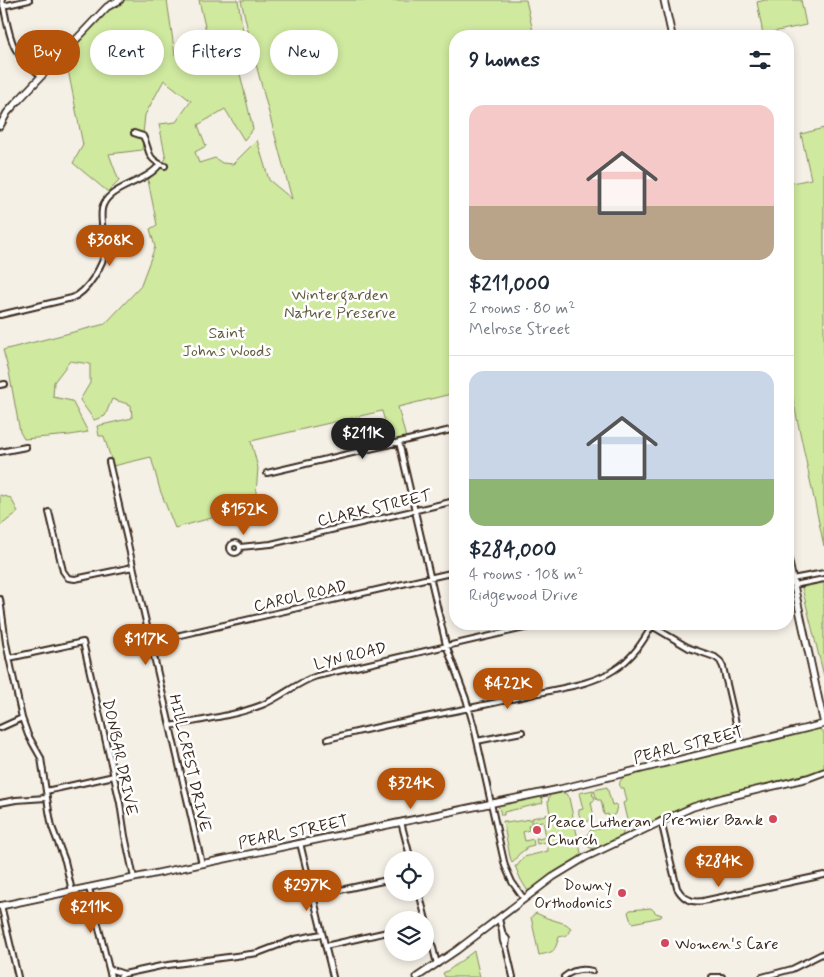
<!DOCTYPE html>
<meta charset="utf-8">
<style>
:root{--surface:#fff;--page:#f2f2f3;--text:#1f2937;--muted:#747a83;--line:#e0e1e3;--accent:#b45309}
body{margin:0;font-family:Mynerve,sans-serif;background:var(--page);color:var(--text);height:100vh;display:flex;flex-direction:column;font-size:19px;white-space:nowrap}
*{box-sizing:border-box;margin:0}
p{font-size:16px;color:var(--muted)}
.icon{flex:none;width:28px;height:28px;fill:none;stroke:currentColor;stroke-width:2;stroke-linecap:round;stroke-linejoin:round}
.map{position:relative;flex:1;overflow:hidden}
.drawer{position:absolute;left:449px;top:30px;width:345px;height:600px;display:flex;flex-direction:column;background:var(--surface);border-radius:20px;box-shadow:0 2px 8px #0003}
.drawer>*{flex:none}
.top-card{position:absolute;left:15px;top:30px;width:359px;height:45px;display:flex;gap:10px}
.buttons{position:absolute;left:384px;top:851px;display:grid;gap:10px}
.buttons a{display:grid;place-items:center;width:50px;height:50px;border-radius:50%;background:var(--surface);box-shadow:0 2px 8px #0003;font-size:25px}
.price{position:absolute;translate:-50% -42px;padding:0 11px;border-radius:18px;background:var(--accent);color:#fff;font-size:16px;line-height:32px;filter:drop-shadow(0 1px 2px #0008)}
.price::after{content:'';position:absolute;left:50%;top:30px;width:15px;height:11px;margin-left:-8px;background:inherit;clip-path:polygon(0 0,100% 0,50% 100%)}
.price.current{background:#222;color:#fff}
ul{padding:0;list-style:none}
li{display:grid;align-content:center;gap:10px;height:265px;padding:0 20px}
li+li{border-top:1px solid var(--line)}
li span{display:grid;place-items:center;height:155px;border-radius:15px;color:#555}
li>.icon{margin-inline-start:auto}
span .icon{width:90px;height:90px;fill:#fffc;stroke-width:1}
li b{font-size:21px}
h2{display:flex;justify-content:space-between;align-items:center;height:60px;padding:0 20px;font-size:21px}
.pill{padding:0 18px;border-radius:22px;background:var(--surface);box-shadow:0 2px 8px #0003;font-size:18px;line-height:45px}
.pill.current{background:var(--accent);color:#fff}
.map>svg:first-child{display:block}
.green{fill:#cfe99f;stroke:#858a5e}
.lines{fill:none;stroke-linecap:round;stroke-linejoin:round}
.street-casing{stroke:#3b2a1e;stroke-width:8}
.secondary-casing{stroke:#3b2a1e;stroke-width:9}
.street{stroke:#fff;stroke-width:4}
.secondary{stroke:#fff;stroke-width:5.5}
.poi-dot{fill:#d1495b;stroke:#fff;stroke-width:2}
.labels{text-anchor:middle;stroke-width:5;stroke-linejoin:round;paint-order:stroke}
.park-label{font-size:16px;fill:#605a3e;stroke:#fff}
.street-label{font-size:16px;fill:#3b2a1e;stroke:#fff}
.poi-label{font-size:16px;fill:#3b2a1e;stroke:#fff;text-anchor:end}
</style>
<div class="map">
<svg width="824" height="977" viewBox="0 0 824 977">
<rect width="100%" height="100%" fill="#f5f0e6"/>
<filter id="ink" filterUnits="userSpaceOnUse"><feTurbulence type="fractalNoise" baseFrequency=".02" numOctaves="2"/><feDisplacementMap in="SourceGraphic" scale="10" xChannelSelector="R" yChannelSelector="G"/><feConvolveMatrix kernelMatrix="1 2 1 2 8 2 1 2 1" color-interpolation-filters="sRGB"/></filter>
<g filter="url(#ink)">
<path class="green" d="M122 0H167L175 55 194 62 212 58 199 0H238L247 57 237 61 253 129 244 140 225 109 198 125 206 146 195 152 199 163 215 158 222 163 233 164 257 140 269 180 292 199 254 57 241 0H526L534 36H455V393L398 407 406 438 390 441 382 411 251 441 258 468 255 506 175 528 160 490 151 457 113 466 104 436H99L97 426 132 418 131 405 112 399 105 416 94 420 80 400 90 383V364L70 361 54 382 53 397 72 401 88 432 70 435 24 439 20 432 9 372 3 350 105 324 140 287 155 247 150 229 157 225 148 180 165 163 163 162 166 159 159 124 176 122 191 101 164 80 145 115 143 134 133 130V136L143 140 142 150 109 154 119 181 108 192 73 163 83 145 65 55 104 14Z
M765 0H801L806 25 763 34 757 2Z
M824 128V546L788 376V184L811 179 801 134Z
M0 495 11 498 18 512 0 526Z
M824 571V676L799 576Z
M817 729H821L824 733V768C790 785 749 788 713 798 687 804 663 817 638 829H634L628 824 623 803 627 801 624 788H620C619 782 620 780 625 776Z
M607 787 612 805 615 804 617 806 615 814 609 818 608 814 604 815 601 800H597L594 790Z
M593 790V793L592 795 594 796 595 800 591 802 594 817 590 818V821C584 822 577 817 579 810L583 809 579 793Z
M559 791 566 794 569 798 581 853 579 858 569 863 540 885 531 890H527L521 880 515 866H517L524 857 548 851 547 842 537 844 536 838H538L539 839 546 837 543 821 535 822 536 828H534L532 818 550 814 548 802 550 793Z
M540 795 542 798 543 803 504 812V815H501L499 807H498L499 805Z
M531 819V825L528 826 529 830 523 832 525 841 533 839 534 845 526 847V849C524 851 521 852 519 854 516 857 516 860 512 862L510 857 503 821H506V823Z
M616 824H620L623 828V834L621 838C613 841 605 846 598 848 585 852 582 837 591 830H593L610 827V825Z
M651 908 656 913 662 915 661 917 633 923 630 919 628 912 630 910Z
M536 913 547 918 566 924 571 928 567 935 559 937C554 952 555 952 539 955L531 917Z
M474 951 480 977H445L443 973 449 970Z"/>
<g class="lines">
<defs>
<path id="street" d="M2 0C6 15 8 37 16 50 22 60 33 68 41 76
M3 6 29 0
M134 133 143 136C151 150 145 159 165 166
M0 315 72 298C88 292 103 265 106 249 104 237 100 222 102 209 106 186 146 184 160 164
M0 385 5 384
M399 442 446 645 466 699 474 727 505 866 512 882 524 899
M0 452 26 447
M109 462 202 864
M267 473 455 429
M49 512 63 571 68 578 75 579 133 567
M230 548a5 5 0 1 1 10 0a5 5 0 1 1-10 0Z
M240 547 271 544 455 501
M792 579 824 573
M794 585 824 579
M0 599 6 643 22 718 28 735 41 758 49 811 52 827 65 861 72 891
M652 626 689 648 715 657 720 661 723 667 741 745
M150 642 455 572
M9 658 83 642 120 803 125 836 134 878
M170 726C201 720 233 716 262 705 282 697 297 682 317 676L542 624
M0 728 22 718
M328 739C396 721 466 710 534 694 560 688 591 685 614 670 632 659 643 642 653 624
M477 741 522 732
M46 791 114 776
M0 803 16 800 46 798
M661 821 677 888C683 899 692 903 703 901L824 875
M401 822 411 860
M300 843 333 977
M89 888 111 977
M419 892 437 964
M312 896 392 879
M1 905 18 977
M499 919C500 923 501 927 502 931 503 937 501 942 506 947L507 939 503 934
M325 946 392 931
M506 947 513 977
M109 969 124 974 120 977
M124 974 161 966 258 953 295 939 322 934
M564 977C572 970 581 968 592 971
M712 977H722
M762 977 792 969 824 953"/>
<path id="secondary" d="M664 0 672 36
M0 126 7 113 14 105 107 7 120 0
M788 558 824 724
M0 906 560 789 824 724
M417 977 457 950 553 877 586 857 673 816 693 807 723 798 808 778 824 772"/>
</defs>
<use href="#street" class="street-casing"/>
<use href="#secondary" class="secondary-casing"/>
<use href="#street" class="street"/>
<use href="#secondary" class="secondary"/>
</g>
</g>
<g class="poi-dot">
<circle cx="773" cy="819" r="5"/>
<circle cx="537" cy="830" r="5"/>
<circle cx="622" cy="893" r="5"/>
<circle cx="665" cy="943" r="5"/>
</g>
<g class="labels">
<g class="park-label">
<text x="340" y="300">Wintergarden<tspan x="340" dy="18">Nature Preserve</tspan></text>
<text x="227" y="338">Saint<tspan x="227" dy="18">Johns Woods</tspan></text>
</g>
<g class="street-label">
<text transform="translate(374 507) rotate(-13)" y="6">CLARK STREET</text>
<text transform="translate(300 595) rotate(-13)" y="6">CAROL ROAD</text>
<text transform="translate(350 655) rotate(-14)" y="6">LYN ROAD</text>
<text transform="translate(688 744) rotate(-14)" y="6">PEARL STREET</text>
<text transform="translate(121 757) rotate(78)" y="6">DONBAR DRIVE</text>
<text transform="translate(191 763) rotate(77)" y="6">HILLCREST DRIVE</text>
<text transform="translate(293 831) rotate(-12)" y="6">PEARL STREET</text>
</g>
<g class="poi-label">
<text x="763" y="825">Premier Bank</text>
<text x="547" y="827" text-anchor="start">Peace Lutheran<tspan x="547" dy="18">Church</tspan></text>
<text x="612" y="890">Downy<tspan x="612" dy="18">Orthodonics</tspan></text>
<text x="675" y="949" text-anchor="start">Women's Care</text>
</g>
</g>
</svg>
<div class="buttons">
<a><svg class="icon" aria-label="locate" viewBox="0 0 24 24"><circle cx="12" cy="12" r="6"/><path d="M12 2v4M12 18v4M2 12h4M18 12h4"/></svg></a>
<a><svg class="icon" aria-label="layers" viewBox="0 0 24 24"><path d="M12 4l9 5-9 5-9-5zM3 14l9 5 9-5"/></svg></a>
</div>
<b class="price" style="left:110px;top:267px">$308K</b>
<b class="price current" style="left:363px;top:460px">$211K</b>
<b class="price" style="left:244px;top:536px">$152K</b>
<b class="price" style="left:146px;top:666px">$117K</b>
<b class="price" style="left:508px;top:710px">$422K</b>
<b class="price" style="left:411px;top:810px">$324K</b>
<b class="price" style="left:719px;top:888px">$284K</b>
<b class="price" style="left:307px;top:912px">$297K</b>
<b class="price" style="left:91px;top:934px">$211K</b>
<div class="top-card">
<a class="pill current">Buy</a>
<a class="pill">Rent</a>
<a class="pill">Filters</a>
<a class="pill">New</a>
</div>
<section class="drawer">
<h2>9 homes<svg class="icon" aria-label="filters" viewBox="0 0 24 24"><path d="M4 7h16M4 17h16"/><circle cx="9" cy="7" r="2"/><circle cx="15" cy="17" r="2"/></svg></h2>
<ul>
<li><span style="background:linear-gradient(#f6c9c9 65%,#b9a48a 0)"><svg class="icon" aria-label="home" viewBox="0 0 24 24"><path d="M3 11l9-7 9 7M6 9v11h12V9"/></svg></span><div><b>$211,000</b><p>2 rooms · 80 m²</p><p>Melrose Street</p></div></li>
<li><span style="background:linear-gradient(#c9d6e8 70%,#8fb573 0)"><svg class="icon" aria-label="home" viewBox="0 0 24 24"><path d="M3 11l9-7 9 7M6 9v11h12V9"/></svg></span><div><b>$284,000</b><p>4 rooms · 108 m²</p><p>Ridgewood Drive</p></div></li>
</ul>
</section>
</div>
